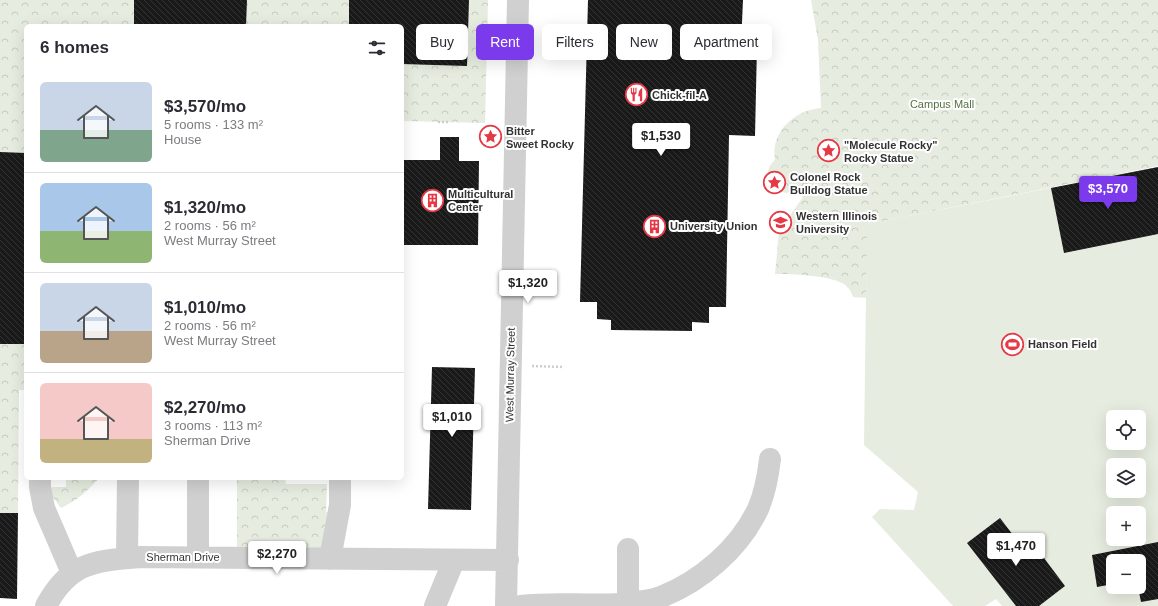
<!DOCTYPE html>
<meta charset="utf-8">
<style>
:root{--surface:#fff;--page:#f2f2f3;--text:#2b2b33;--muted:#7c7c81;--line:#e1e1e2;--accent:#7c3aed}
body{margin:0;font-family:Helvetica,sans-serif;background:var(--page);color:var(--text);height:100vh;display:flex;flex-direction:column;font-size:15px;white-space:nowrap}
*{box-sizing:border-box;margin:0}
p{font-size:13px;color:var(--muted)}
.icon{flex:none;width:22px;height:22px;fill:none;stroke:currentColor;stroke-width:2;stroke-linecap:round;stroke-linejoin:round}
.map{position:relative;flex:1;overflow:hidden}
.details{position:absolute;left:24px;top:24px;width:380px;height:456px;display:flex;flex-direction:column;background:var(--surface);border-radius:6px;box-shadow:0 4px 16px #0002}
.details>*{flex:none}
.banner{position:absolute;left:416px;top:24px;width:380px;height:36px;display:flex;gap:8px}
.controls{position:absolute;left:1106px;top:410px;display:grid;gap:8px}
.controls a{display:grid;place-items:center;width:40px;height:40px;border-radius:6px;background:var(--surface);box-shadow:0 4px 16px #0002;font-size:20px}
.price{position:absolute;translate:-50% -34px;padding:0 9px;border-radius:4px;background:#fff;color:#222;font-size:13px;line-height:26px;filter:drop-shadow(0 1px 2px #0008)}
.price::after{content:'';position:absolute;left:50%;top:24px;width:12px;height:9px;margin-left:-6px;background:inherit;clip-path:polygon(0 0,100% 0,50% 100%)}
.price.on{background:var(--accent);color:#fff}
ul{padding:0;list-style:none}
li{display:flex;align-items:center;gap:12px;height:100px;padding:0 16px}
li+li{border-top:1px solid var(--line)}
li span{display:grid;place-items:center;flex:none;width:112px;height:80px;border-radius:6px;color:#555}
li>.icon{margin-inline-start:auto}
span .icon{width:48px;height:48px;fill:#fffc;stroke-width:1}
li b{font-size:17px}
h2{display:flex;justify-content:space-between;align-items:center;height:48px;padding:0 16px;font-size:17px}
.pill{padding:0 14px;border-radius:6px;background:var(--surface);box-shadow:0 4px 16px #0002;font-size:14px;line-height:36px}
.pill.on{background:var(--accent);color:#fff}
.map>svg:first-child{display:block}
.park{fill:url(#park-crowns)}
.pitch{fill:#e6ecdf;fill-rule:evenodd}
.building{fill:url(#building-back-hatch)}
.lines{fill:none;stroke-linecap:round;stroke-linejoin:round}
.path{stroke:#cdcdcd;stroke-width:2.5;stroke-dasharray:2 2;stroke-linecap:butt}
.minor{stroke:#d0d0d0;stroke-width:22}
.labels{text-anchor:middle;stroke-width:4;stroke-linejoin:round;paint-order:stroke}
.poi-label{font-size:11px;font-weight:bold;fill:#333;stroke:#fff;text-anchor:start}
.park-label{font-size:11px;fill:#56703f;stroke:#fff}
.street-label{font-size:11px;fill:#333;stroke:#fff}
</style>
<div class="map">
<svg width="1158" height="606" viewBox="0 0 1158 606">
<defs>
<pattern id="park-crowns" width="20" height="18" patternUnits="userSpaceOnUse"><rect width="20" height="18" fill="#e6ecdf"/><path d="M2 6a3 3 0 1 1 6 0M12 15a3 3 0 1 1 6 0" fill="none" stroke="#c6cbc0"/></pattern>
<pattern id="building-back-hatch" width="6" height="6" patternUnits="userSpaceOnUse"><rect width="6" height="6" fill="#1a1a1a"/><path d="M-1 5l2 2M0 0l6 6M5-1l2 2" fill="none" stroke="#333"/></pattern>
</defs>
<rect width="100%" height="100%" fill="#fff"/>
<path class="park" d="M0 0H488L485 123 402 121V26H26V390H19L18 513H0Z
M811 0H1158V166L868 224 866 298 853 297C851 291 849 288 844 284 828 275 794 274 775 274L779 232 803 197 792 191 787 193C784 192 780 192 777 190 765 184 765 168 775 160 770 132 795 110 821 108L818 40Z
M66 478H98V479C87 492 76 501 61 508L51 495 52 487H66Z
M237 478H285L286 484H327L326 512 338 513 330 559 237 557Z"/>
<path class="pitch" d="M1158 167V606H1002L996 599 985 606H953L872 517 880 509 914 510 918 492 864 445 867 224ZM1113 417H1139V443H1113ZM1113 465H1139V491H1113ZM1113 513H1139V539H1113ZM1113 561H1139V587H1113Z"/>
<path class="building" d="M134 0H247L246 26H134Z
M349 0H469L467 66 402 64V26H349Z
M588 0H743L741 45H757L755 136 729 135 726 307H709V323L692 322V331L611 330V320L597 319V302H580Z
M440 137H459V161H479L478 245H402V160H440Z
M0 152 26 153V344H0Z
M1158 167V234L1064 253 1051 188Z
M432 367 475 368 471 510 428 509Z
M0 513H18L17 599 0 598Z
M1000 518 1030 557 1038 550 1065 586 1039 606H1016L967 543Z
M1158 542V599L1141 602 1138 587H1139V561H1113V584L1097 587 1092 555Z"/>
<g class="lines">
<path class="path" d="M438 122H450
M532 366 564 367"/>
<path class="minor" d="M40 478V487L44 508 72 573
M198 478V557
M628 549V603
M127 558 128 478
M330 559 340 505V478
M46 606C70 561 96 561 141 557L508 560
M435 606 454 560
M506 606 518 0
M521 606C553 602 587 606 619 604 630 603 651 601 661 597 701 581 739 549 758 509 765 493 768 476 770 459"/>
</g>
<defs>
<symbol id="restaurant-ring" viewBox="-11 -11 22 22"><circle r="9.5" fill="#fff" stroke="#e63946" stroke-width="1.5"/><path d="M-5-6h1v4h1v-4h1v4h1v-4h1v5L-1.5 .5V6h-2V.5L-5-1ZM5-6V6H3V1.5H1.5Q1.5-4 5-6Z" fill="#e63946"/></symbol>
<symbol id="sight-ring" viewBox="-11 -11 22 22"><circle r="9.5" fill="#fff" stroke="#e63946" stroke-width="1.5"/><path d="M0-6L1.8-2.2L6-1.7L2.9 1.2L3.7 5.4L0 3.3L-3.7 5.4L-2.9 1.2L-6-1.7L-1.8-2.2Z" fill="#e63946"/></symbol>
<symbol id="building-ring" viewBox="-11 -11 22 22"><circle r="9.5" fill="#fff" stroke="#e63946" stroke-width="1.5"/><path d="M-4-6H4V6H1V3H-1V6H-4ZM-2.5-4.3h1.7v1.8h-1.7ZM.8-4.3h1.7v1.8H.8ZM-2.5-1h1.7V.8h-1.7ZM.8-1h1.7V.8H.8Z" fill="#e63946"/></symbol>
<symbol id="university-ring" viewBox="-11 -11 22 22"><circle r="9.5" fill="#fff" stroke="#e63946" stroke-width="1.5"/><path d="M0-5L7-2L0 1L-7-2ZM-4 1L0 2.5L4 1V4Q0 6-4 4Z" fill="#e63946"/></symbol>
<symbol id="stadium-ring" viewBox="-11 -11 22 22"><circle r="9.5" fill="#fff" stroke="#e63946" stroke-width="1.5"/><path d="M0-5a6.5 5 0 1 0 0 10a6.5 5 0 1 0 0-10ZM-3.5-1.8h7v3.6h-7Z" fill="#e63946"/></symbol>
</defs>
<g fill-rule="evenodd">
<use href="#restaurant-ring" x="624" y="82" width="25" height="25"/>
<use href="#sight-ring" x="478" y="124" width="25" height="25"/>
<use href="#sight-ring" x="816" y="138" width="25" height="25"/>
<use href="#sight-ring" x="762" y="170" width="25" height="25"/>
<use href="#building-ring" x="420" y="188" width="25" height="25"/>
<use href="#university-ring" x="768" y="210" width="25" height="25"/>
<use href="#building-ring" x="642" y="214" width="25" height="25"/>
<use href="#stadium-ring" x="1000" y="332" width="25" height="25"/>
</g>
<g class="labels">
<g class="poi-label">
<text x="652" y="99">Chick-fil-A</text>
<text x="506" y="135">Bitter<tspan x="506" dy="13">Sweet Rocky</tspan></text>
<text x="844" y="149">"Molecule Rocky"<tspan x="844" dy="13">Rocky Statue</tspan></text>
<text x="790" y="181">Colonel Rock<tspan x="790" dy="13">Bulldog Statue</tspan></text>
<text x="448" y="198">Multicultural<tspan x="448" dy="13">Center</tspan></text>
<text x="796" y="220">Western Illinois<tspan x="796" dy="13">University</tspan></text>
<text x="670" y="230">University Union</text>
<text x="1028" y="348">Hanson Field</text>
</g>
<g class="park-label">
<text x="942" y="108">Campus Mall</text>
</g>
<g class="street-label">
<text transform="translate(510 375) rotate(-89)" y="4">West Murray Street</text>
<text x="183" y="561">Sherman Drive</text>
</g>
</g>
</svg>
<div class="controls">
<a><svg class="icon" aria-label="locate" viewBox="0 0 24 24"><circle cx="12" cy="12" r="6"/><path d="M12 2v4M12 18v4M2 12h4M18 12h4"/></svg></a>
<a><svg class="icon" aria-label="layers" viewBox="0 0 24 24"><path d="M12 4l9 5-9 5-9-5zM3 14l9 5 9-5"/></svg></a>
<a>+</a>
<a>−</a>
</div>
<b class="price" style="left:661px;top:157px">$1,530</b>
<b class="price on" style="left:1108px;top:210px">$3,570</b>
<b class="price" style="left:528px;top:304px">$1,320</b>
<b class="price" style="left:452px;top:438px">$1,010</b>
<b class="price" style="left:1016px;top:567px">$1,470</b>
<b class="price" style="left:277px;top:575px">$2,270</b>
<div class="banner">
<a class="pill">Buy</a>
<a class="pill on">Rent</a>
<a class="pill">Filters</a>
<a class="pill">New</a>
<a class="pill">Apartment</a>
</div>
<section class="details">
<h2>6 homes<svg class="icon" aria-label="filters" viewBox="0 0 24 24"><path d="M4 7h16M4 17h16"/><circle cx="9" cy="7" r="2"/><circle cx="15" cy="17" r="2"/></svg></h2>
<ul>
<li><span style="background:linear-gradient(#c9d6e8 60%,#7fa58c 0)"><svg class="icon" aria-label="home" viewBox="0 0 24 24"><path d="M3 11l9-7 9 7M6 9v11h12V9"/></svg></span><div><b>$3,570/mo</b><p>5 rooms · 133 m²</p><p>House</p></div></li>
<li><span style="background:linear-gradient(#a9c7e8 60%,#8fb573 0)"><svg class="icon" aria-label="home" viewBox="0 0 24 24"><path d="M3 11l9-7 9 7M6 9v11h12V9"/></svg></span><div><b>$1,320/mo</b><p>2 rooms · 56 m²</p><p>West Murray Street</p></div></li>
<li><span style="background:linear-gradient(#c9d6e8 60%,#b9a48a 0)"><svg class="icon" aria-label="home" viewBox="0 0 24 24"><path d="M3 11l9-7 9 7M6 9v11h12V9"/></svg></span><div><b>$1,010/mo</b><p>2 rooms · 56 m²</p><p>West Murray Street</p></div></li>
<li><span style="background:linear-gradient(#f6c9c9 70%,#c2b280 0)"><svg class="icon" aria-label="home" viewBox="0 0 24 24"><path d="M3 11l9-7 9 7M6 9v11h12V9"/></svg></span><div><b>$2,270/mo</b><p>3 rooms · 113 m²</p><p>Sherman Drive</p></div></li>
</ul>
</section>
</div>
